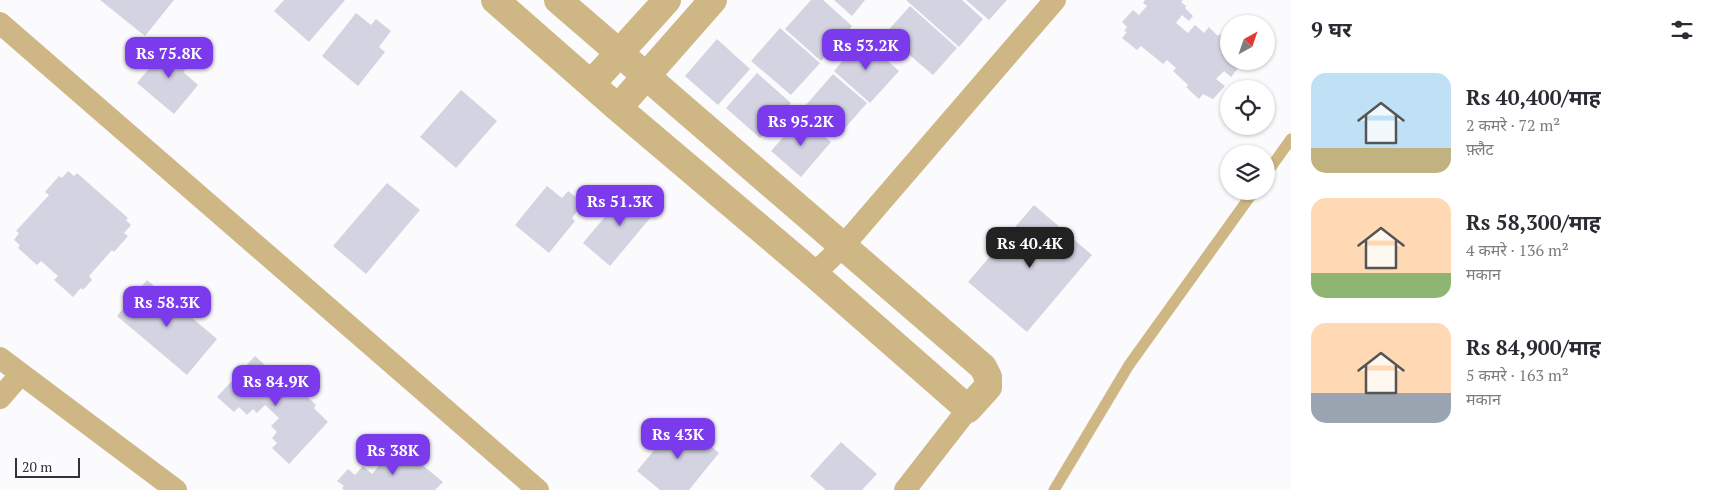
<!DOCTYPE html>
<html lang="hi">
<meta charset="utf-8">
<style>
:root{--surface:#fff;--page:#f2f2f3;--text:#2b2b33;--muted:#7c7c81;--accent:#7c3aed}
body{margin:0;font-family:"PT Serif","Noto Sans Devanagari",serif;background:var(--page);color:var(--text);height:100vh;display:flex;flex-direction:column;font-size:19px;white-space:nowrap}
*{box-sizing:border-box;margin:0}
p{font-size:16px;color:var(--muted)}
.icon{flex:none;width:28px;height:28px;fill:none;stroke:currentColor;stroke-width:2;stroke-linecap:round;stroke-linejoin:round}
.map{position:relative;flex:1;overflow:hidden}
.details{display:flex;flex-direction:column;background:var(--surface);width:425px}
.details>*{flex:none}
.needle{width:32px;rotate:40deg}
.fabs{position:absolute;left:1220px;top:15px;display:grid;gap:10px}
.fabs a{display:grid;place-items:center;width:55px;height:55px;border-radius:50%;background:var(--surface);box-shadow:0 1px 4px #0004;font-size:25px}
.scale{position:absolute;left:15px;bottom:12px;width:65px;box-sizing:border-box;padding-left:5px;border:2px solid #333238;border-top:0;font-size:14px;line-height:18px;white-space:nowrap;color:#333238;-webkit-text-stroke:4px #fff;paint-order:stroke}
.price{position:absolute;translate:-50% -42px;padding:0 11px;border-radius:10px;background:var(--accent);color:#fff;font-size:16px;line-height:32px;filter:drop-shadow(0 1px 2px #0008)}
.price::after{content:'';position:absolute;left:50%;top:30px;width:15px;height:11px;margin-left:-8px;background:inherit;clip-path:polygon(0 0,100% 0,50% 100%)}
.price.selected{background:#222;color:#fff}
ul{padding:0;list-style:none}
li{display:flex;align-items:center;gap:15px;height:125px;padding:0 20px}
li span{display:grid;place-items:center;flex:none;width:140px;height:100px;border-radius:15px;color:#555}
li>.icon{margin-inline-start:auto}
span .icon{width:60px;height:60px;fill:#fffc;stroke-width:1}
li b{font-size:21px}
h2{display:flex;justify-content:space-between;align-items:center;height:60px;padding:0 20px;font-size:21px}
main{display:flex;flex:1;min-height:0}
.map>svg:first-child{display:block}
.building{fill:#d3d3e1}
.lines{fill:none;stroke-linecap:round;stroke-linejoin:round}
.service{stroke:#cfb785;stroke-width:11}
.minor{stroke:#cfb785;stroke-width:22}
.tertiary{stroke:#cfb785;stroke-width:28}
</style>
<main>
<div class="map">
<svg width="1291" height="490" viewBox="0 0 1291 490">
<rect width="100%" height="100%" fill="#fbfbfd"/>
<path class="building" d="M100 0H174L145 36Z
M284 0H345L309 42 274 11Z
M811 0H823L852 26 821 61 785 29Z
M834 0H865L852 16Z
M906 0H962L983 19 959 47Z
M966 0H1007L989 20Z
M1145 0H1183L1181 2 1186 6 1185 8 1193 16 1189 21 1182 15 1176 23 1188 33 1195 25 1204 33 1209 27 1218 36 1220 34 1226 39 1229 35V61L1243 62 1231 77 1224 71 1216 79 1225 86 1213 99 1203 94 1199 99 1186 87 1188 85 1173 71 1176 68 1167 60 1163 64 1141 46 1137 50 1122 38 1127 32 1124 31 1127 27 1122 22 1133 10 1139 15 1147 6 1143 3Z
M910 6 957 48 933 75 885 34Z
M356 13 371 25 376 19 391 31 379 47 385 52 358 86 322 56Z
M780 28 820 63 791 95 751 61Z
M862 38 899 71 870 103 834 71Z
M717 39 750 69 718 105 685 76Z
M171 42 193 60 183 72 198 85 174 114 137 83Z
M757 73 791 103 760 138 726 108Z
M833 74 867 103 838 136 805 106Z
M461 90 497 121 456 168 420 137Z
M801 117 831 142 801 177 771 151Z
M68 171 74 176 77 173 128 218 126 220 131 225 124 233 128 236 114 252 112 250 89 276 92 280 83 290 81 288 73 297 54 280 58 276 41 261 37 265 18 248 20 245 14 240 19 233 16 231 49 195 45 192 59 176 62 178Z
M387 183 420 210 366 274 333 246Z
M547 186 562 198 568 191 584 203 572 218 575 221 549 253 515 225Z
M629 188 656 211 610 266 583 243Z
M1034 205 1092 255 1027 332 968 282Z
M147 280 217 339 187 375 117 316Z
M255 356 280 379 284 375 316 405 314 408 328 422 289 464 272 448 277 443 272 438 277 432 271 426 279 418 265 405 257 413 253 409 247 415 239 407 234 412 217 397Z
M679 420 719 453 689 490H660L637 471Z
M841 442 877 474 862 490H826L810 476Z
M403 449 443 482 435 490H344L342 488 344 486 337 481 348 469 355 475 363 466 372 474 389 454 395 459Z"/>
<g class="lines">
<path class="service" d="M1266 174 1291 139
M1054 490 1129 365 1254 191"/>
<path class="minor" d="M0 23 538 490
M814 274 843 246 1055 0
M0 358 176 490
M0 398 21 374
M905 490 968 409"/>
<path class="tertiary" d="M495 0 618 108 814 274 968 409 988 387V377L983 367 558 0
M591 84 667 0
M618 108 713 0"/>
</g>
</svg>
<div class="fabs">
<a><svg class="needle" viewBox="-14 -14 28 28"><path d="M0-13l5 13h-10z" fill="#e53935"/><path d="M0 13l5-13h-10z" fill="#7c7c81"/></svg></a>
<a><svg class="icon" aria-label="locate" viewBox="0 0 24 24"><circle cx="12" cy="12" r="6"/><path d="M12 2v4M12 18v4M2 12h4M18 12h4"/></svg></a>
<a><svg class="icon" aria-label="layers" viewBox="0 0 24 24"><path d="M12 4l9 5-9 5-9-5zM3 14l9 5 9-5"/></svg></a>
</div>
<div class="scale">20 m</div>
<b class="price" style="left:866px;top:71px">Rs 53.2K</b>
<b class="price" style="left:169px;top:79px">Rs 75.8K</b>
<b class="price" style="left:801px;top:147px">Rs 95.2K</b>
<b class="price" style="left:620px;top:227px">Rs 51.3K</b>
<b class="price selected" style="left:1030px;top:269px">Rs 40.4K</b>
<b class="price" style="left:167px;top:328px">Rs 58.3K</b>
<b class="price" style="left:276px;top:407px">Rs 84.9K</b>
<b class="price" style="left:678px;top:460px">Rs 43K</b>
<b class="price" style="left:393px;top:476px">Rs 38K</b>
</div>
<section class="details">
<h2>9 घर<svg class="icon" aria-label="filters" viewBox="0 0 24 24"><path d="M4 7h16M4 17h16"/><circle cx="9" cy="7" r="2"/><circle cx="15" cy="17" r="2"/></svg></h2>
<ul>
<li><span style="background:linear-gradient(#bfe0f5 75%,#c2b280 0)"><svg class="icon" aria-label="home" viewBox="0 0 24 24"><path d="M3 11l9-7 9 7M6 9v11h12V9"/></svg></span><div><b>Rs 40,400/माह</b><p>2 कमरे · 72 m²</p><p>फ़्लैट</p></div></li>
<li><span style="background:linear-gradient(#ffd9b3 75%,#8fb573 0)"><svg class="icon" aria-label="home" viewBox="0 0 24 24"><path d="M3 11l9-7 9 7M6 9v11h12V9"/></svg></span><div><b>Rs 58,300/माह</b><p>4 कमरे · 136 m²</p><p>मकान</p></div></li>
<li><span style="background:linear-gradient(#ffd9b3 70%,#9aa5b1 0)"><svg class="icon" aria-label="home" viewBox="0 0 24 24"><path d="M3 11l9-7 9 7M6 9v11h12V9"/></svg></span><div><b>Rs 84,900/माह</b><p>5 कमरे · 163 m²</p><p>मकान</p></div></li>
</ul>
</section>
</main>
